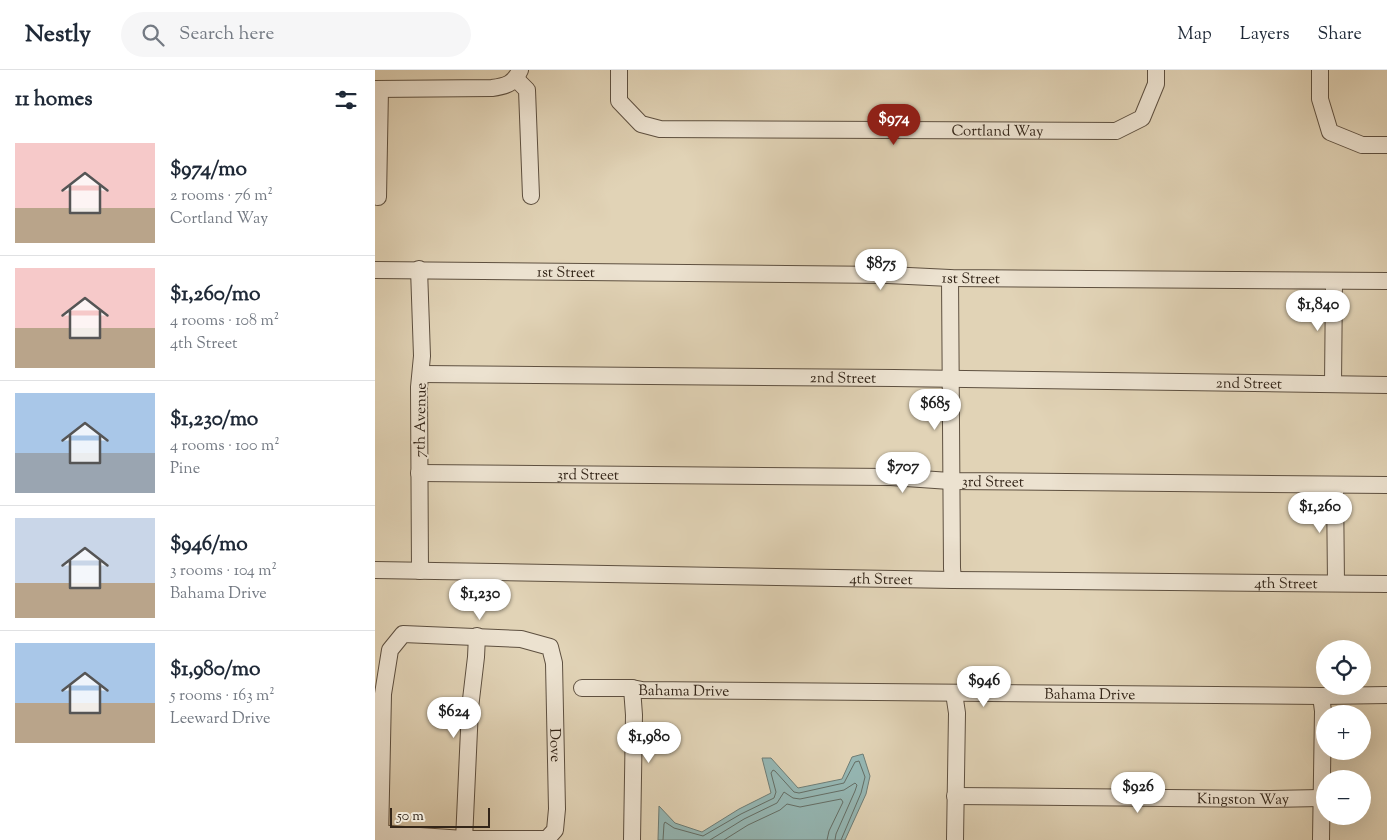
<!DOCTYPE html>
<meta charset="utf-8">
<style>
:root{--surface:#fff;--page:#f6f6f7;--text:#1f2937;--muted:#747a83;--line:#e0e1e3;--accent:#8f2418}
body{margin:0;font-family:"Sorts Mill Goudy",serif;background:var(--page);color:var(--text);height:100vh;display:flex;flex-direction:column;font-size:19px;white-space:nowrap}
*{box-sizing:border-box;margin:0}
p{font-size:16px;color:var(--muted)}
.icon{flex:none;width:28px;height:28px;fill:none;stroke:currentColor;stroke-width:2;stroke-linecap:round;stroke-linejoin:round}
.map{position:relative;flex:1;overflow:hidden}
.panel{display:flex;flex-direction:column;background:var(--surface);width:375px}
.panel>*{flex:none}
.buttons{position:absolute;left:941px;top:570px;display:grid;gap:10px}
.buttons a{display:grid;place-items:center;width:55px;height:55px;border-radius:50%;background:var(--surface);box-shadow:0 5px 20px #0002;font-size:25px}
.scale{position:absolute;left:15px;bottom:12px;width:100px;box-sizing:border-box;padding-left:5px;border:2px solid #332518;border-top:0;font-size:14px;line-height:18px;white-space:nowrap;color:#332518;-webkit-text-stroke:4px #ece2d0;paint-order:stroke}
.price{position:absolute;translate:-50% -42px;padding:0 11px;border-radius:18px;background:#fff;color:#222;font-size:16px;line-height:32px;filter:drop-shadow(0 1px 2px #0008)}
.price::after{content:'';position:absolute;left:50%;top:30px;width:15px;height:11px;margin-left:-8px;background:inherit;clip-path:polygon(0 0,100% 0,50% 100%)}
.price.active{background:var(--accent);color:#fff}
ul{padding:0;list-style:none}
li{display:flex;align-items:center;gap:15px;height:125px;padding:0 15px}
li+li{border-top:1px solid var(--line)}
li span{display:grid;place-items:center;flex:none;width:140px;height:100px;border-radius:0px;color:#555}
li>.icon{margin-inline-start:auto}
span .icon{width:60px;height:60px;fill:#fffc;stroke-width:1}
li b{font-size:21px}
h2{display:flex;justify-content:space-between;align-items:center;height:60px;padding:0 15px;font-size:21px}
header{display:flex;align-items:center;gap:30px;box-sizing:border-box;height:70px;padding:0 25px;background:var(--surface);border-bottom:1px solid var(--line)}
header strong{font-size:24px}
nav{display:flex;gap:28px;margin-inline-start:auto;font-size:18px}
.search{width:350px;height:45px;background:var(--page);display:flex;align-items:center;gap:12px;box-sizing:border-box;padding:0 18px;border-radius:28px;color:var(--muted);font-size:19px}
main{display:flex;flex:1;min-height:0}
.map>svg:first-child{display:block}
.water{fill:#95b7b4;stroke:#6e7d76}
.lines{fill:none;stroke-linecap:round;stroke-linejoin:round}
.shore{stroke:#646e66;stroke-width:1}
.minor-casing{stroke:#5e5040;stroke-width:18}
.minor{stroke:#ece2d0;stroke-width:16}
.labels{text-anchor:middle;stroke-width:4;stroke-linejoin:round;paint-order:stroke}
.street-label{font-size:15px;fill:#332518;stroke:#ece2d0}
</style>
<header>
<strong>Nestly</strong>
<div class="search"><svg class="icon" aria-label="search" viewBox="0 0 24 24"><circle cx="10" cy="10" r="6"/><path d="M15 15l6 6"/></svg>Search here</div>
<nav><a>Map</a><a>Layers</a><a>Share</a></nav>
</header>
<main>
<section class="panel">
<h2>11 homes<svg class="icon" aria-label="filters" viewBox="0 0 24 24"><path d="M4 7h16M4 17h16"/><circle cx="9" cy="7" r="2"/><circle cx="15" cy="17" r="2"/></svg></h2>
<ul>
<li><span style="background:linear-gradient(#f6c9c9 65%,#b9a48a 0)"><svg class="icon" aria-label="home" viewBox="0 0 24 24"><path d="M3 11l9-7 9 7M6 9v11h12V9"/></svg></span><div><b>$974/mo</b><p>2 rooms · 76 m²</p><p>Cortland Way</p></div></li>
<li><span style="background:linear-gradient(#f6c9c9 60%,#b9a48a 0)"><svg class="icon" aria-label="home" viewBox="0 0 24 24"><path d="M3 11l9-7 9 7M6 9v11h12V9"/></svg></span><div><b>$1,260/mo</b><p>4 rooms · 108 m²</p><p>4th Street</p></div></li>
<li><span style="background:linear-gradient(#a9c7e8 60%,#9aa5b1 0)"><svg class="icon" aria-label="home" viewBox="0 0 24 24"><path d="M3 11l9-7 9 7M6 9v11h12V9"/></svg></span><div><b>$1,230/mo</b><p>4 rooms · 100 m²</p><p>Pine</p></div></li>
<li><span style="background:linear-gradient(#c9d6e8 65%,#b9a48a 0)"><svg class="icon" aria-label="home" viewBox="0 0 24 24"><path d="M3 11l9-7 9 7M6 9v11h12V9"/></svg></span><div><b>$946/mo</b><p>3 rooms · 104 m²</p><p>Bahama Drive</p></div></li>
<li><span style="background:linear-gradient(#a9c7e8 60%,#b9a48a 0)"><svg class="icon" aria-label="home" viewBox="0 0 24 24"><path d="M3 11l9-7 9 7M6 9v11h12V9"/></svg></span><div><b>$1,980/mo</b><p>5 rooms · 163 m²</p><p>Leeward Drive</p></div></li>
</ul>
</section>
<div class="map">
<svg width="1012" height="770" viewBox="0 0 1012 770">
<rect width="100%" height="100%" fill="#e1d3b6"/>
<filter id="stains"><feTurbulence type="fractalNoise" baseFrequency=".004" numOctaves="4"/><feColorMatrix values="0 0 0 0 .2 0 0 0 0 .09 0 0 0 0 .02 0 0 0 .5 -.17"/></filter>
<radialGradient id="worn" r=".72"><stop offset=".6" stop-color="#630" stop-opacity="0"/><stop offset="1" stop-color="#630" stop-opacity=".3"/></radialGradient>
<path class="water" d="M488 684 495 706 491 724 470 770H283L284 736 300 753 327 762 364 739 396 723 387 688H396L423 718 467 709 477 687Z"/>
<g class="lines">
<path class="shore" d="M288 770 289 754 290 752 299 758 328 766 366 744 399 728 401 722 396 703 398 700 400 701 419 722 424 723 469 713 480 692 484 691 490 707 486 723 466 770
M335 770 369 749 402 733 409 722 418 728 425 729 469 720 480 713 482 715 480 721 461 764 460 770
M349 770 373 755 405 740 412 734 425 737 466 729 468 732 454 761 452 770"/>
<defs>
<g id="minor">
<path id="s1" d="M244 0V31L266 54 285 59 741 61 767 48 781 14V0"/>
<path d="M945 0V29L955 62 987 75H1012"/>
<path d="M141 9 152 20 156 126"/>
<path d="M0 19 117 18C131 16 139 14 145 0"/>
<path d="M3 127 5 19"/>
<path d="M44 199 47 286 44 317 45 501"/>
<path id="s2" d="M0 200 513 205 575 208 1012 211"/>
<path d="M575 208 577 498 578 510"/>
<path id="s3" d="M46 304 519 308 1012 315"/>
<path d="M958 314 959 211"/>
<path id="s4" d="M44 403 516 407 575 411 1012 415"/>
<path d="M960 415 961 513"/>
<path id="s5" d="M0 500 578 510 1012 514"/>
<path id="s6" d="M207 618H257L267 620 946 626 1012 625"/>
<path d="M579 623 582 643 580 770"/>
<path id="s7" d="M580 726 895 729 946 728"/>
<path d="M0 763 89 769H171"/>
<path id="s8" d="M5 770 8 624 15 580 28 564 146 569 175 577 179 593 182 739 180 760 171 770"/>
<path d="M89 770 95 638 101 587 102 566"/>
<path d="M257 770 259 645 257 618"/>
<path d="M946 770 948 641 946 626"/>
</g>
</defs>
<use href="#minor" class="minor-casing"/>
<use href="#minor" class="minor"/>
</g>
<g class="labels">
<g class="street-label">
<text dy="5" stroke="none"><textPath href="#s1" startOffset="420">Cortland Way</textPath></text>
<text dy="5" stroke="none"><textPath href="#s2" startOffset="191">1st Street</textPath></text>
<text dy="5" stroke="none"><textPath href="#s2" startOffset="596">1st Street</textPath></text>
<text dy="5" stroke="none"><textPath href="#s3" startOffset="422">2nd Street</textPath></text>
<text dy="5" stroke="none"><textPath href="#s3" startOffset="828">2nd Street</textPath></text>
<text transform="translate(45 350) rotate(-89)" y="5">7th Avenue</text>
<text dy="5" stroke="none"><textPath href="#s4" startOffset="169">3rd Street</textPath></text>
<text dy="5" stroke="none"><textPath href="#s4" startOffset="574">3rd Street</textPath></text>
<text dy="5" stroke="none"><textPath href="#s5" startOffset="506">4th Street</textPath></text>
<text dy="5" stroke="none"><textPath href="#s5" startOffset="911">4th Street</textPath></text>
<text dy="5" stroke="none"><textPath href="#s6" startOffset="102">Bahama Drive</textPath></text>
<text dy="5" stroke="none"><textPath href="#s6" startOffset="508">Bahama Drive</textPath></text>
<text dy="5" stroke="none"><textPath href="#s8" startOffset="458">Dove</textPath></text>
<text dy="5" stroke="none"><textPath href="#s7" startOffset="288">Kingston Way</textPath></text>
</g>
</g>
<rect width="100%" height="100%" filter="url(#stains)"/>
<rect width="100%" height="100%" fill="url(#worn)"/>
</svg>
<div class="buttons">
<a><svg class="icon" aria-label="locate" viewBox="0 0 24 24"><circle cx="12" cy="12" r="6"/><path d="M12 2v4M12 18v4M2 12h4M18 12h4"/></svg></a>
<a>+</a>
<a>−</a>
</div>
<div class="scale">50 m</div>
<b class="price active" style="left:519px;top:76px">$974</b>
<b class="price" style="left:506px;top:221px">$875</b>
<b class="price" style="left:943px;top:262px">$1,840</b>
<b class="price" style="left:560px;top:361px">$685</b>
<b class="price" style="left:528px;top:424px">$707</b>
<b class="price" style="left:945px;top:464px">$1,260</b>
<b class="price" style="left:105px;top:551px">$1,230</b>
<b class="price" style="left:609px;top:638px">$946</b>
<b class="price" style="left:79px;top:669px">$624</b>
<b class="price" style="left:274px;top:694px">$1,980</b>
<b class="price" style="left:763px;top:744px">$926</b>
</div>
</main>
